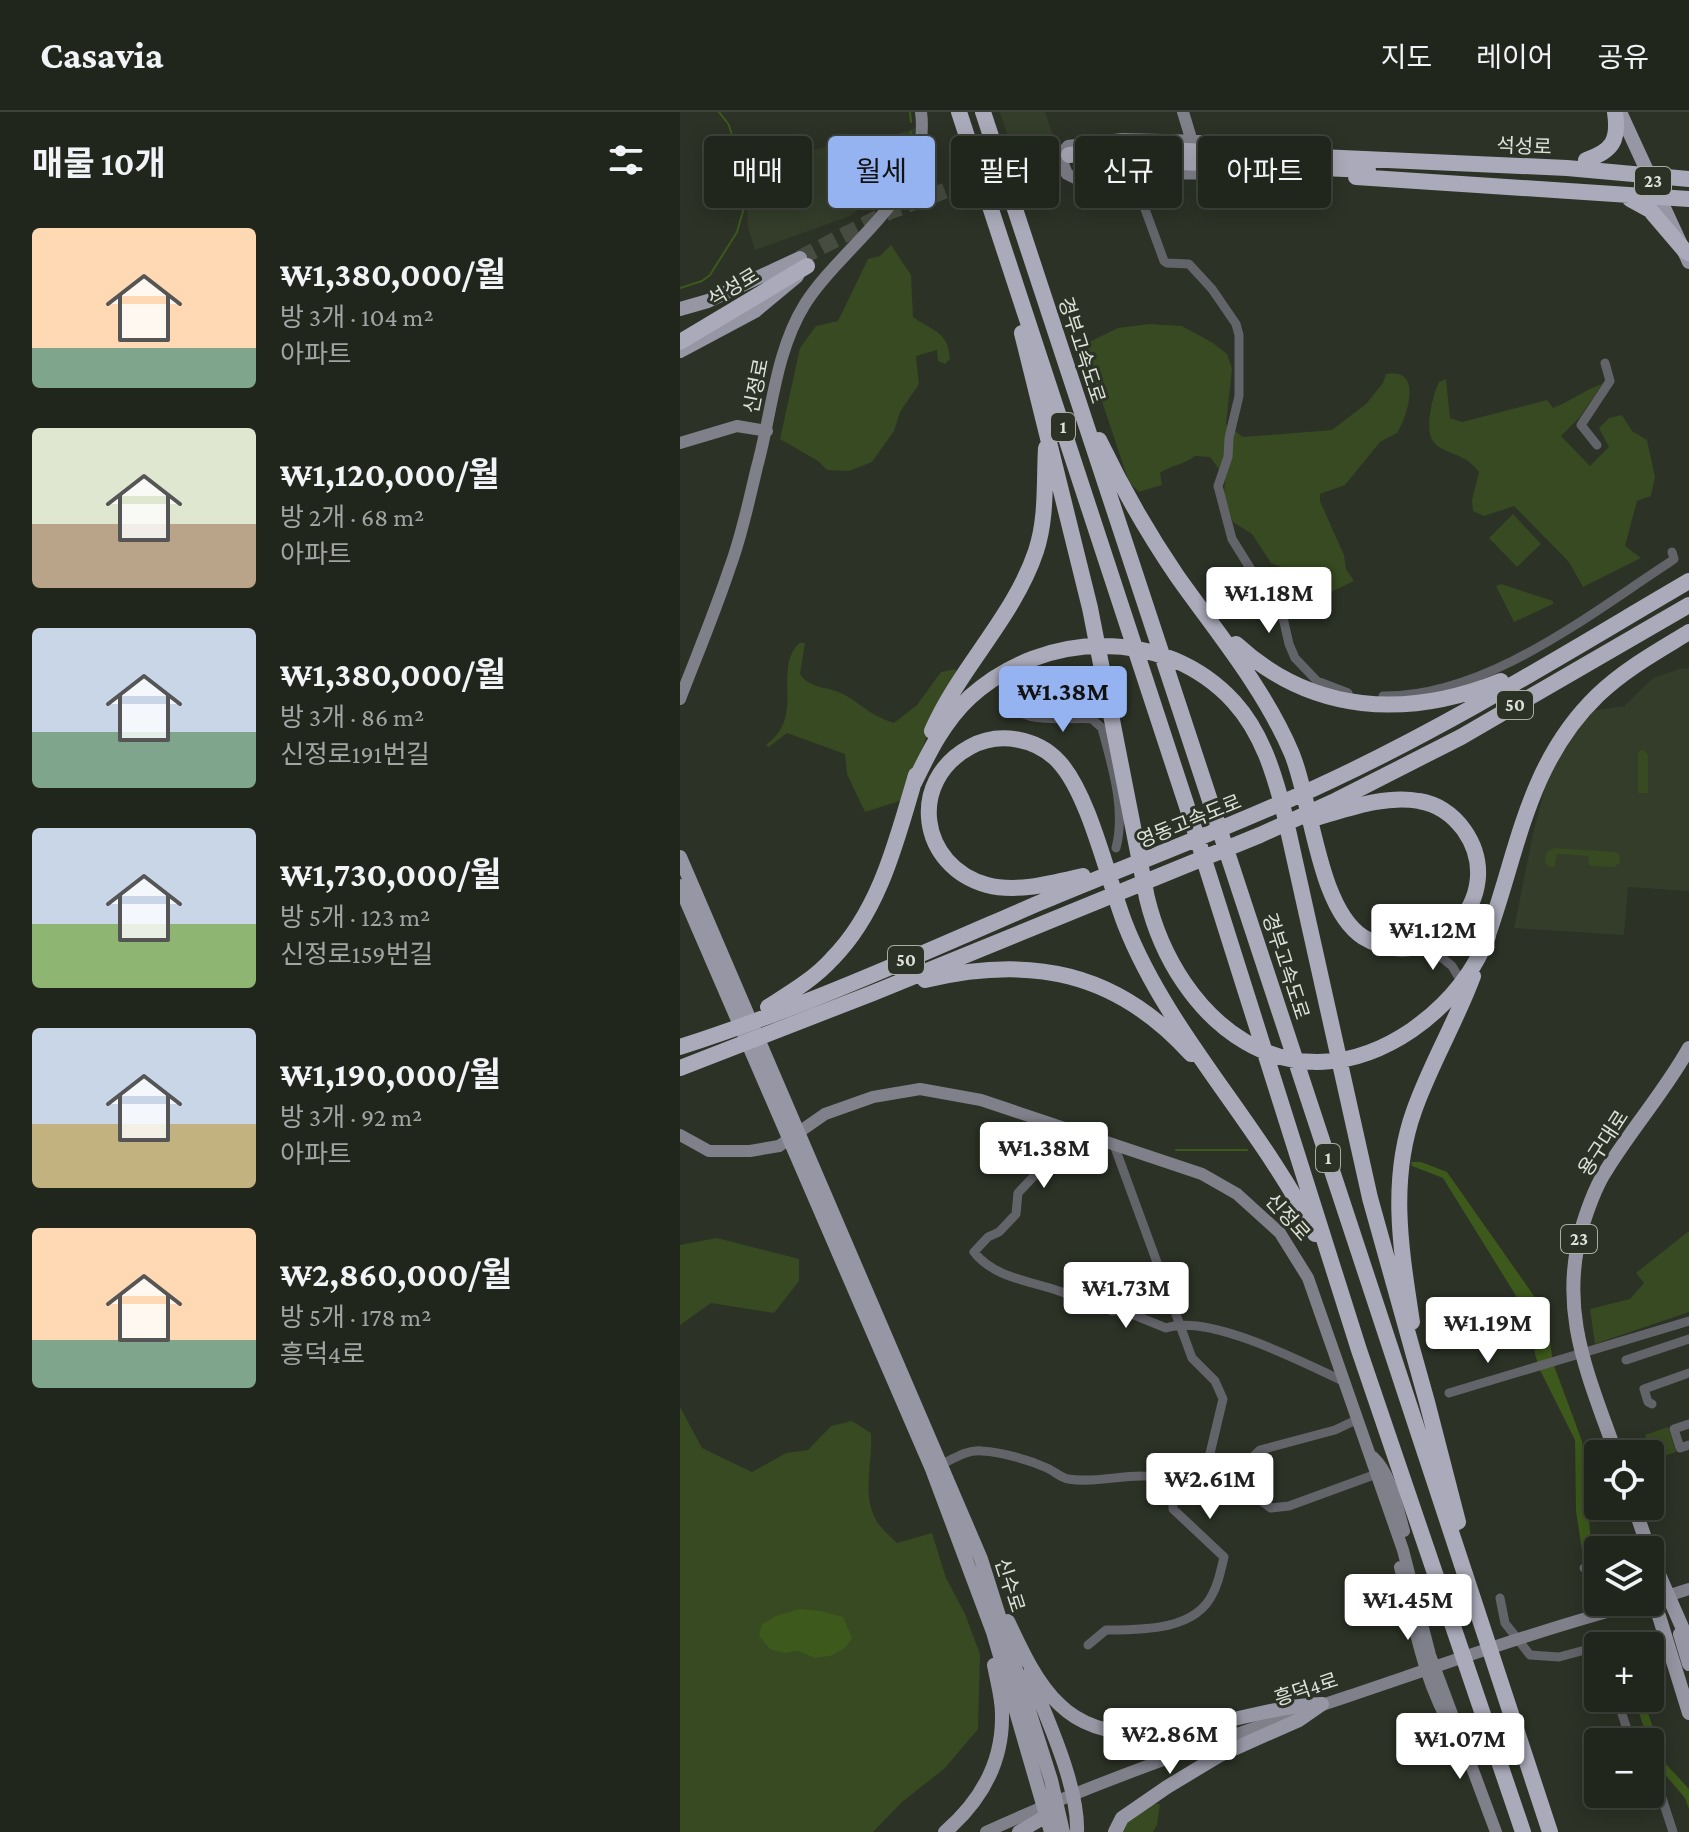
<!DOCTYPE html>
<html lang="ko">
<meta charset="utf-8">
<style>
:root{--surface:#21261c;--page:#292e25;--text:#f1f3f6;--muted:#a2a5a3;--line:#3e433b;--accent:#95b2f1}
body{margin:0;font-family:"Crimson Pro","Noto Sans KR",serif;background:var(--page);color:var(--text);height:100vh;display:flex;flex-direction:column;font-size:30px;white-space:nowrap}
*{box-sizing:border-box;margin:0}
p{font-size:26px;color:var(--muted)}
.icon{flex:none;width:44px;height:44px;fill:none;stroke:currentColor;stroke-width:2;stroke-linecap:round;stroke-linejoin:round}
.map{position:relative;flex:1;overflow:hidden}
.panel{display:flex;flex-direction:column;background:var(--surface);width:680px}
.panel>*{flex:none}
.top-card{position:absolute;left:24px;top:24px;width:760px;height:72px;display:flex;gap:16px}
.fabs{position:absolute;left:904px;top:1328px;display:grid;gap:16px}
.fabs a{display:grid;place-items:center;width:80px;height:80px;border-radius:8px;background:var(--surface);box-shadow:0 4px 20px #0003,0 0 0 2px var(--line);font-size:40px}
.price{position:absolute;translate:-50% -68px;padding:0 18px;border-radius:8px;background:#fff;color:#222;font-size:26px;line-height:52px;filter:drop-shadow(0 2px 4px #0008)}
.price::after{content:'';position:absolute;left:50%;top:48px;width:24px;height:18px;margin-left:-12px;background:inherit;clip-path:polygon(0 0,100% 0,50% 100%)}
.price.on{background:var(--accent);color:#111}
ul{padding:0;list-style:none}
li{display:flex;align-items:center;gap:24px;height:200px;padding:0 32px}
li span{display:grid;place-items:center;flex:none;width:224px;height:160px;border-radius:8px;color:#555}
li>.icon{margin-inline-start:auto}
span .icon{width:96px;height:96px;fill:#fffc;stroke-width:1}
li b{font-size:34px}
h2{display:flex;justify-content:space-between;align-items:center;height:96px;padding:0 32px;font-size:34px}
.pill{padding:0 28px;border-radius:8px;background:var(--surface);box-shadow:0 4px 20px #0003,0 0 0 2px var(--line);font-size:28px;line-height:72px}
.pill.on{background:var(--accent);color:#111}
header{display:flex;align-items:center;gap:48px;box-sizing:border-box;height:112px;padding:0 40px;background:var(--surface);border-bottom:2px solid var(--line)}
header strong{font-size:38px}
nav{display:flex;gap:44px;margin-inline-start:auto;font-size:28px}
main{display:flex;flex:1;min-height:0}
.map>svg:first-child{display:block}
.built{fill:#333d2a}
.green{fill:#374a21}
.water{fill:#3d591b}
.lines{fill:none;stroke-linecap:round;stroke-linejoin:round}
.stream{stroke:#3d591b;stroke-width:2}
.highway-tunnel{stroke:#474c41;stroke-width:16;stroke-dasharray:16 8;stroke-linecap:butt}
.street{stroke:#63636a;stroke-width:9}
.secondary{stroke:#80808b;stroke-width:12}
.primary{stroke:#9696a4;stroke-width:14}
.highway{stroke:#aaaaba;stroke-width:16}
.labels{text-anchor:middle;stroke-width:6;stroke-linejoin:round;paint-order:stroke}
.shield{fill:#2c3226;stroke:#a9ada4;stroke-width:2}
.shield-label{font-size:18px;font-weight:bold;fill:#dee2da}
.street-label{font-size:20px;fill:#dee2da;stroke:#2c3226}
</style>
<header>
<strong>Casavia</strong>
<nav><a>지도</a><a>레이어</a><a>공유</a></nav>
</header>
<main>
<section class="panel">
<h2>매물 10개<svg class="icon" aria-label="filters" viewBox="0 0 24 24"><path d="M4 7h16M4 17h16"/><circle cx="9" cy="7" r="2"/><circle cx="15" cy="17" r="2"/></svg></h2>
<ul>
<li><span style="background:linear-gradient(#ffd9b3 75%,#7fa58c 0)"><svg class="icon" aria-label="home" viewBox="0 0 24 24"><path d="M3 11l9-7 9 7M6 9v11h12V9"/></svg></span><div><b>₩1,380,000/월</b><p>방 3개 · 104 m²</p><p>아파트</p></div></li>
<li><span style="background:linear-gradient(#dfe7d0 60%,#b9a48a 0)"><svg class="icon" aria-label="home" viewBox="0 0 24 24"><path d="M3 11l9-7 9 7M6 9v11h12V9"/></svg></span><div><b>₩1,120,000/월</b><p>방 2개 · 68 m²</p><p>아파트</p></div></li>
<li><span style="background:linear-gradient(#c9d6e8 65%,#7fa58c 0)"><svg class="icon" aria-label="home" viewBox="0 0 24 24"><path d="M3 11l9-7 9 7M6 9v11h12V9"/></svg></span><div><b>₩1,380,000/월</b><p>방 3개 · 86 m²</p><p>신정로191번길</p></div></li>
<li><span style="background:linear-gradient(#c9d6e8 60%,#8fb573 0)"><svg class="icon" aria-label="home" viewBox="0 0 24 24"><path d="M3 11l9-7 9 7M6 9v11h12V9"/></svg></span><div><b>₩1,730,000/월</b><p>방 5개 · 123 m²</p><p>신정로159번길</p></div></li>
<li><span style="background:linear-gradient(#c9d6e8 60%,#c2b280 0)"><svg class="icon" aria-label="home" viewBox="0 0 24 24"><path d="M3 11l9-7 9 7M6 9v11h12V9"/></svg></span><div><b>₩1,190,000/월</b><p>방 3개 · 92 m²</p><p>아파트</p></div></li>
<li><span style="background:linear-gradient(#ffd9b3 70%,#7fa58c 0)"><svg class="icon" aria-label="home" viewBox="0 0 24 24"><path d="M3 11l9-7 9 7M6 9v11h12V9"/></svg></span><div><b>₩2,860,000/월</b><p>방 5개 · 178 m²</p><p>흥덕4로</p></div></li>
</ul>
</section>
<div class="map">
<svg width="1009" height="1720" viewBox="0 0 1009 1720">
<rect width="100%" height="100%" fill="#2c3226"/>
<path class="built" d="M320 0H365L373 23 356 50 333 41Z
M236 16 215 71 170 104 75 138 68 115 65 58 148 34 154 42Z
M1009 556V779L948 775 944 823 834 816 853 722 868 663 887 629 911 599 944 594 973 566 999 557Z"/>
<path class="green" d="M211 133 231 163 233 205C254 220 268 219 270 247L265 252 258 249 257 238 236 244 239 272 220 300 214 319 192 350 169 359 147 358 138 349 100 327 120 236 136 214 158 209 188 147 200 144Z
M469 212 502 214 533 231 547 242 552 257 546 312 563 325 652 318 686 292 703 271 706 262C744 255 727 305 717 321L700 330 665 373 640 382V389L664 443 666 457 674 469 651 480 621 462 591 451 572 422 553 410 544 384 545 365 530 345 515 344C504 353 491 353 480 361L482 373 459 380 449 370 403 233 438 216Z
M766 267 770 306 782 310 867 288 873 296C891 289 904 278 922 272L900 305 881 324 910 354 929 335 919 316 929 306 942 303 952 319 967 328 975 365 971 384 957 389 945 434 961 446 903 475 889 450 834 394 804 404 793 399 792 388 799 360C778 331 743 349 750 302 752 290 754 281 759 270Z
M833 402 861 432 837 455 809 426Z
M821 472 873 489V492L834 510 816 474Z
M119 531H125L120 562C131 578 149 574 165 583 185 595 190 603 214 611L237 593 261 560 275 557 278 563 248 621 223 688 185 700 167 662 165 642 107 621 89 635 86 633C90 629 97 624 100 618 117 591 96 555 119 531Z
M962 637 968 642V681H958V641Z
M874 736 935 740 939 742 940 750 935 755 912 754 909 753 908 744 877 742 875 754 870 755 865 751 866 741Z
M1009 1119V1200L915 1232 910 1197 950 1187 964 1171 956 1161Z
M37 1126 119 1147V1169L94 1201 31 1191 0 1213V1133Z
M0 1295 22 1336 72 1360 106 1341 128 1338 151 1314 172 1309 191 1321C193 1349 182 1381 195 1406 199 1415 210 1424 217 1431L252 1421 266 1466 285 1502 300 1542 298 1617 265 1656 222 1690 193 1720H0Z
M988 1315 996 1340 984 1344 970 1334 965 1323Z
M468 1692H480L477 1713 473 1720H438L451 1704Z"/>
<path class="water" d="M731 1050H741L767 1060 866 1201 873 1251 902 1329 912 1442 918 1457V1485L903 1445 896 1399 895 1328 859 1256 855 1242 851 1208 763 1066 732 1054Z
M120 1497 140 1499 163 1505 172 1526 165 1536 150 1544 135 1546 118 1539 104 1541 90 1537 79 1524 82 1512 96 1504Z
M954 1586H963L985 1651 1009 1677V1697L1005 1686 976 1652Z"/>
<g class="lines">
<path class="stream" d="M230 0 231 10
M179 94C205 73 227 55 231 20
M0 176 22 169 30 163 57 120 65 92 54 31 49 13 39 0
M496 1038H567"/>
<path class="highway-tunnel" d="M120 146 211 99 286 71 389 43"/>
<path class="street" d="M454 67 484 149 487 151 509 152 532 177 556 212 559 223V284L549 326 548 345 538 374 552 427 585 480 601 497 609 532 615 546 637 569 668 581
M917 333 901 313 930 269 925 251
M347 551C344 562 337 570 334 580 323 617 393 604 412 607L422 616C432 654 446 697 436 736
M703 584C806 585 907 504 990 450L994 447 992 440
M745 832 772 854 782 871
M410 1025 404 1042 355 1063 338 1081 336 1102 319 1120 308 1125 294 1140C314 1166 351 1169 379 1179 397 1185 414 1192 432 1199L442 1198 486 1216C528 1201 622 1250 663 1269
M434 1033 512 1246 535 1269 543 1287 527 1354
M416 1156 489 1186
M946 1248 1009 1227
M769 1281 1009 1209
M972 1292 968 1290 964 1277 1009 1261
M1009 1312 994 1317 1000 1336 1009 1333
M256 1355C270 1349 286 1337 302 1339 322 1340 349 1348 367 1356 374 1359 381 1366 388 1367 426 1373 461 1354 497 1372
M550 1366 580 1338 655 1318 676 1308
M904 1456 918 1452
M820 1486 825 1511 850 1543 879 1545 920 1534
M408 1533 426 1518C461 1518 516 1519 533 1481 539 1470 541 1457 544 1445L493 1397 492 1375 527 1354 550 1366 591 1396 609 1394 691 1364
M937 1586 951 1630
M970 1669 981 1683 993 1720"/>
<path class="secondary" d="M503 0 510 23
M602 36 525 29 442 27 388 34 380 44 387 62 397 67 429 61 607 62
M0 331 57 314 87 319
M0 587C17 543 35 500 50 455 62 423 69 388 77 355 92 301 95 240 125 192 163 132 252 81 241 0
M0 1023 29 1039H70L99 1034 145 1002 193 985 240 977 301 988 522 1062 557 1082 600 1121 628 1166 723 1438 750 1543 816 1720
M693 1345C712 1363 717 1395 724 1419
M720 1455C734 1512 744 1572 775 1622
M981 1486 1009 1477
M306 1720C424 1666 546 1625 669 1584 767 1551 864 1516 964 1490"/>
<path class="primary" d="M940 0 1009 150
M0 197 28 189 120 146
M0 239 75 199 117 164
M0 745 301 1447 371 1668 383 1720
M0 774 252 1357 313 1520 371 1720
M936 1342C908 1262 877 1198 903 1112 909 1093 916 1073 927 1057 953 1015 985 979 1009 936
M954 1394 969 1438
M970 1442 1009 1531
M976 1460 974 1488 1009 1601
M328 1509C341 1537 357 1572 380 1593 445 1656 563 1594 642 1592
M1000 1522 1009 1552
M349 1562C366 1604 399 1675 397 1720
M265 1720C301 1689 323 1650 322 1602 322 1586 317 1569 314 1553
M339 1720 373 1700
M435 1720 442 1706 487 1675 540 1643 619 1608 642 1592"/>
<path class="highway" d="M279 0 515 719 679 1238 843 1720
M303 0 870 1720
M389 43 448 38 506 39 887 56 1009 67
M906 48C933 39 939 28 935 0
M476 49 688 58
M676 65 1009 87
M950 87 970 98 1005 139 1009 141
M342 221 410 496 467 786C497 910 610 1001 732 918 766 894 793 863 808 824
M0 230 127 154
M419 328C442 376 467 420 497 464 538 522 584 576 612 642 632 691 638 796 683 825 751 867 831 785 784 718 773 703 758 692 739 689 706 683 670 696 639 705
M556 532C632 602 727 607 821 569
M252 619C280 555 334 505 356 439 367 406 364 370 366 336
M234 671C249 640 264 609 290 585 364 518 484 514 554 590 582 621 594 661 604 700L690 1086 747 1290 778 1410
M403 764C373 771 337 781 307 773 239 754 227 669 290 635 319 619 357 626 379 650 409 682 428 768 445 812 488 922 582 1015 635 1122
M805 831C838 742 846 652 918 583 945 557 978 539 1009 520
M245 868C350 843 436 859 511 942
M88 895C110 881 134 867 152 847 200 799 217 727 236 663
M0 935C122 896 241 842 359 791 456 750 555 714 650 669 774 611 891 538 1009 469
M0 956 193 881 580 723 657 688 781 625 1009 493
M732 1210C721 1138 709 1069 734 999 750 953 776 910 793 864"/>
</g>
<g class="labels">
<g class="shield">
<rect x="955" y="55" width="36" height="28" rx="6"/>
<rect x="371" y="301" width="24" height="28" rx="6"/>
<rect x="817" y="579" width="36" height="28" rx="6"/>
<rect x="208" y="834" width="36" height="28" rx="6"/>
<rect x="636" y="1032" width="24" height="28" rx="6"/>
<rect x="881" y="1113" width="36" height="28" rx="6"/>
</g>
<g class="shield-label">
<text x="973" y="75">23</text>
<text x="383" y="321">1</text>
<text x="835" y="599">50</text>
<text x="226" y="854">50</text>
<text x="648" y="1052">1</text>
<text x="899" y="1133">23</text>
</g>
<g class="street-label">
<text transform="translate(844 34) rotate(2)" y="7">석성로</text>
<text transform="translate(53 175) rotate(-31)" y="7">석성로</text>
<text transform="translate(402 238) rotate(72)" y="7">경부고속도로</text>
<text transform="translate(76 274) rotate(-79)" y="7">신정로</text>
<text transform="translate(509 709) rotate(-22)" y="7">영동고속도로</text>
<text transform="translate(606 854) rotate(72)" y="7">경부고속도로</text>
<text transform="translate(923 1031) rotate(-57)" y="7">용구대로</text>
<text transform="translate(608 1105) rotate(48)" y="7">신정로</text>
<text transform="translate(330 1473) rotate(72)" y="7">신수로</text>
<text transform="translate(626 1577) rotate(-18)" y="7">흥덕4로</text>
</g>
</g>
</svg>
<div class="fabs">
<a><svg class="icon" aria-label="locate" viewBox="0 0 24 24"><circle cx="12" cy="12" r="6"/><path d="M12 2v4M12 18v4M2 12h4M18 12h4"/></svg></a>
<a><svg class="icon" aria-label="layers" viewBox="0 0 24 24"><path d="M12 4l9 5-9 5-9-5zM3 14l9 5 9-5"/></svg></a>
<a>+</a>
<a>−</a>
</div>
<b class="price" style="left:589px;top:523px">₩1.18M</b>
<b class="price on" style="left:383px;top:622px">₩1.38M</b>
<b class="price" style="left:753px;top:860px">₩1.12M</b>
<b class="price" style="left:364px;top:1078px">₩1.38M</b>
<b class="price" style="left:446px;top:1218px">₩1.73M</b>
<b class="price" style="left:808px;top:1253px">₩1.19M</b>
<b class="price" style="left:530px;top:1409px">₩2.61M</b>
<b class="price" style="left:728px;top:1530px">₩1.45M</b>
<b class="price" style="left:490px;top:1664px">₩2.86M</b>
<b class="price" style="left:780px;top:1669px">₩1.07M</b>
<div class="top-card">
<a class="pill">매매</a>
<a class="pill on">월세</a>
<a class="pill">필터</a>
<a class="pill">신규</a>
<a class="pill">아파트</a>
</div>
</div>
</main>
